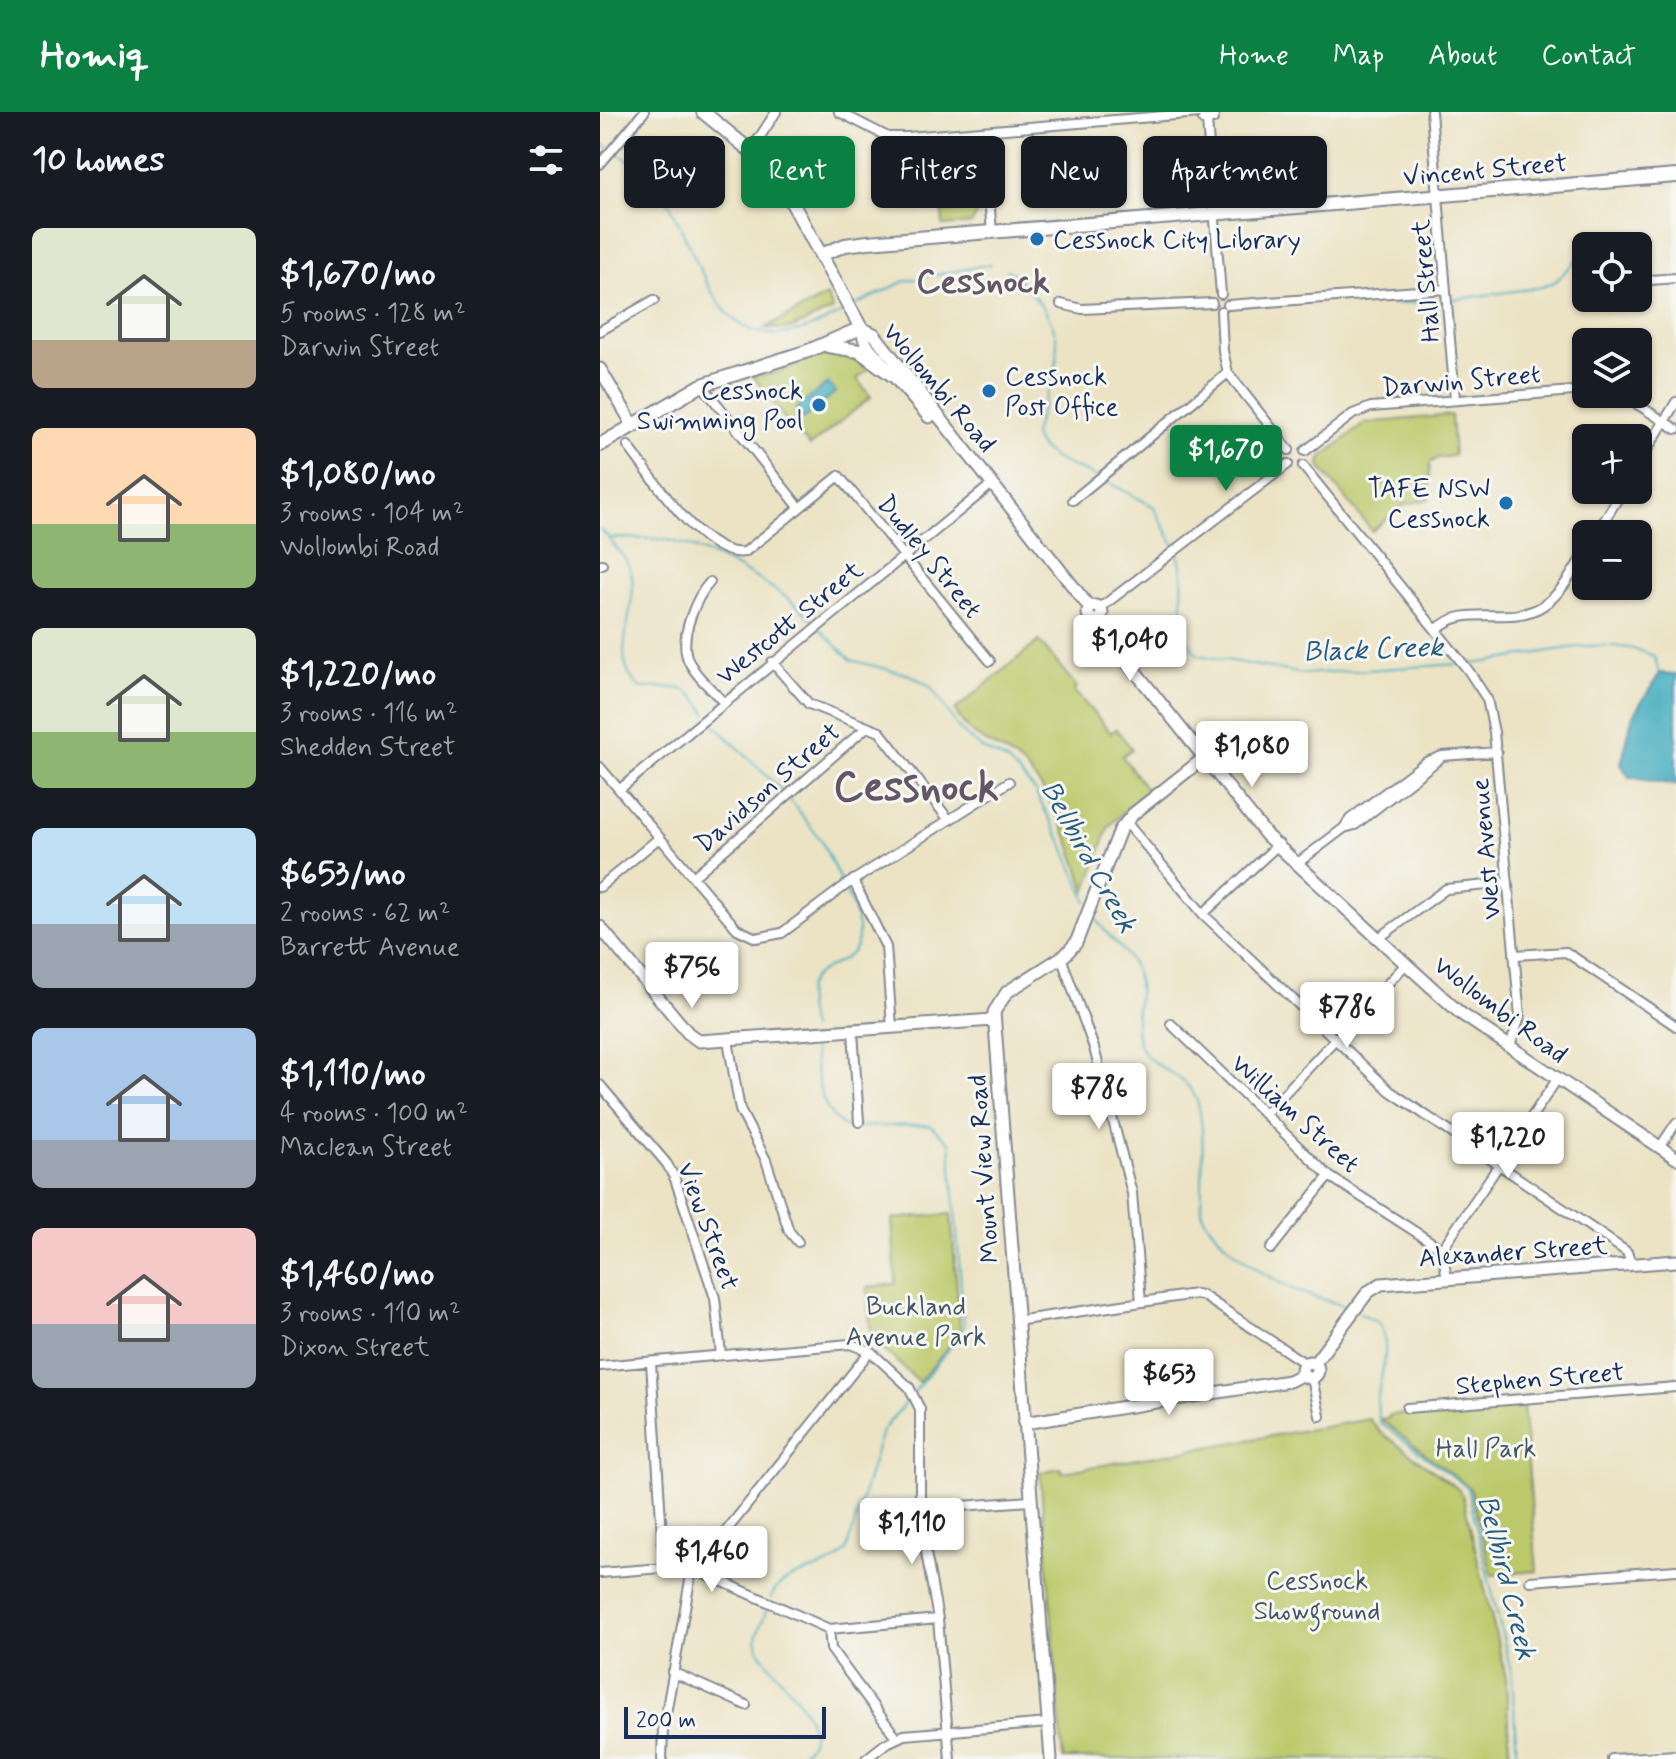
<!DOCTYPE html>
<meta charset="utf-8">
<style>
:root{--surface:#171b24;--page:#242831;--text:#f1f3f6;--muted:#9ea1a6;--accent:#0b8043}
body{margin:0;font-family:Mynerve,sans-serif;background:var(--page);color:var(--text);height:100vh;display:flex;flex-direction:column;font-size:30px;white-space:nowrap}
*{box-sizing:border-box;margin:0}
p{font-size:26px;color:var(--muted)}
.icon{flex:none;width:44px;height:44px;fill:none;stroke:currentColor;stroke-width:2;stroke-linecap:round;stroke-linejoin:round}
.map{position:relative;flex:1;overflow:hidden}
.side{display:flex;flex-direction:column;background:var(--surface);width:600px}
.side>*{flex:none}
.banner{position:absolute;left:24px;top:24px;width:760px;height:72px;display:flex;gap:16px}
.tools{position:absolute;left:972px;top:120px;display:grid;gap:16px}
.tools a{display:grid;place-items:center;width:80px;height:80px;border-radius:12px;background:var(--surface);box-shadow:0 2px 6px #0004;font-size:40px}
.scale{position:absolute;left:24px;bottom:20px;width:202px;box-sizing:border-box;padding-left:8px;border:4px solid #1b2f5e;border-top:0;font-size:22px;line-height:28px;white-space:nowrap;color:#1b2f5e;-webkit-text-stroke:6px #f6f6f2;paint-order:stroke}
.price{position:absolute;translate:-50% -68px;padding:0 18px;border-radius:8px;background:#fff;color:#222;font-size:26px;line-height:52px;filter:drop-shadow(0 2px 4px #0008)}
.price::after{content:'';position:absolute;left:50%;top:48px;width:24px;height:18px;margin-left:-12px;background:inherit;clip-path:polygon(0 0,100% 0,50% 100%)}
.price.active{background:var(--accent);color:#fff}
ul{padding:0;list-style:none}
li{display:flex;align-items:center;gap:24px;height:200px;padding:0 32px}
li span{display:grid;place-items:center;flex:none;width:224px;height:160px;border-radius:12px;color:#555}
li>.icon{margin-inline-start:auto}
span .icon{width:96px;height:96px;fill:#fffc;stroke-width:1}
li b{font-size:34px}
h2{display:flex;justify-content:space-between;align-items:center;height:96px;padding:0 32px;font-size:34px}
.tag{padding:0 28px;border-radius:12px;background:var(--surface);box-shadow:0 2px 6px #0004;font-size:28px;line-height:72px}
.tag.active{background:var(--accent);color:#fff}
header{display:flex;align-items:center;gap:48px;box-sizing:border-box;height:112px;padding:0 40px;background:var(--accent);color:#fff}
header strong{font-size:38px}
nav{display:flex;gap:44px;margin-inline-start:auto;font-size:28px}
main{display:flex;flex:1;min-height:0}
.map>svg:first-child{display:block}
.park{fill:#bcc96b;stroke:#6c7c64;stroke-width:2}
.water{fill:#3facbd;stroke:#2d6e8e;stroke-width:2}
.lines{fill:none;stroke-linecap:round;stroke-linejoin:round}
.stream{stroke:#3facbd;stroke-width:2}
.street-casing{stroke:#848992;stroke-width:12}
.secondary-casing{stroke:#848992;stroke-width:15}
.primary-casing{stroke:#848992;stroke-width:16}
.street{stroke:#fff;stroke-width:8}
.secondary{stroke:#fff;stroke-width:11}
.primary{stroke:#fff;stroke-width:12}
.poi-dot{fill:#1f6fb2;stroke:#f6f6f2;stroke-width:3}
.labels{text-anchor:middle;stroke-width:6;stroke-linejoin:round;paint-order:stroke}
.street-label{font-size:26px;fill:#1b2f5e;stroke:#f6f6f2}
.poi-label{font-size:26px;fill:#1b2f5e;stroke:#f6f6f2;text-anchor:start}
.park-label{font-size:26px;fill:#435661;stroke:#f6f6f2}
.water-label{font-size:28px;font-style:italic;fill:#285b7f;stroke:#f6f6f2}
.district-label{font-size:34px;font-weight:bold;fill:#635765;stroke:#f6f6f2}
.town-label{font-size:42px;font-weight:bold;fill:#635765;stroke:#f6f6f2}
</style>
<header>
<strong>Homiq</strong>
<nav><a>Home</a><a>Map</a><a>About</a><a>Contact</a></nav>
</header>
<main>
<section class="side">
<h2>10 homes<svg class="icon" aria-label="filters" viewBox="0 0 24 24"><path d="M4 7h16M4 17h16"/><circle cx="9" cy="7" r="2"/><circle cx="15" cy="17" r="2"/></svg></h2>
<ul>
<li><span style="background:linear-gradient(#dfe7d0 70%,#b9a48a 0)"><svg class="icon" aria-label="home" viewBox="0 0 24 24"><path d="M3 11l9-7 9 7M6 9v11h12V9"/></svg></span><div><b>$1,670/mo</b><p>5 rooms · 128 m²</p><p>Darwin Street</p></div></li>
<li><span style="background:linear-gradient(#ffd9b3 60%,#8fb573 0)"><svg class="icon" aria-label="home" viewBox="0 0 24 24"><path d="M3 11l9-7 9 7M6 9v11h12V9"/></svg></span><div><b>$1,080/mo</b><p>3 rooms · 104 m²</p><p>Wollombi Road</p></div></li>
<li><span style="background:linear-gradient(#dfe7d0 65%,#8fb573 0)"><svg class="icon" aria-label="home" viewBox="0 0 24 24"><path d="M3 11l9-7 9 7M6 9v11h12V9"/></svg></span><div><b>$1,220/mo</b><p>3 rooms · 116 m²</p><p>Shedden Street</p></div></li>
<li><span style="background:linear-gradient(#bfe0f5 60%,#9aa5b1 0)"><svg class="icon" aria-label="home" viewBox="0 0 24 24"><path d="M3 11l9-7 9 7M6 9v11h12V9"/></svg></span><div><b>$653/mo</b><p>2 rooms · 62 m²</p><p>Barrett Avenue</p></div></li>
<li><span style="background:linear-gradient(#a9c7e8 70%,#9aa5b1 0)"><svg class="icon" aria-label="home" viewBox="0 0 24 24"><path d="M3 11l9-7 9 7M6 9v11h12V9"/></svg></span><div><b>$1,110/mo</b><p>4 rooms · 100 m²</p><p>Maclean Street</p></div></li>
<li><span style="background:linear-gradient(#f6c9c9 60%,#9aa5b1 0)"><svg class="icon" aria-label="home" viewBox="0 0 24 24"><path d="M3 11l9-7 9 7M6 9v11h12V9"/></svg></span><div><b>$1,460/mo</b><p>3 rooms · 110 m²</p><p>Dixon Street</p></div></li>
</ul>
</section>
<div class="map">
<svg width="1076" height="1647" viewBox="0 0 1076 1647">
<rect width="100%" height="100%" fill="#f6f6f2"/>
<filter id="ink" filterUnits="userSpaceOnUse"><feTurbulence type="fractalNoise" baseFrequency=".0125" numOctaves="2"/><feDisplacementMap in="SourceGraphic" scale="16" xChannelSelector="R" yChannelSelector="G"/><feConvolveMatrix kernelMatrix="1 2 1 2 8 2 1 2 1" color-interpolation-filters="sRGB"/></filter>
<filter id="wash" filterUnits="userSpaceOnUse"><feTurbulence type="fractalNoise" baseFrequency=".006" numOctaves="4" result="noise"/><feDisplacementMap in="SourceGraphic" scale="32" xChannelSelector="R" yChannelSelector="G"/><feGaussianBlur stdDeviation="1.8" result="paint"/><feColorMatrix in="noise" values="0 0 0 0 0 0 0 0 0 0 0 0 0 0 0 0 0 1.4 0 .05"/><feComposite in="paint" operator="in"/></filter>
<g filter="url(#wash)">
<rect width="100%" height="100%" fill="#ece3c5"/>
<path class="park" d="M380 97 371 112 343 114 342 100Z
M227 184 233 198 190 217 165 216Z
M234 240 271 255 257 267 271 285 210 334 188 311 153 264C183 264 205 244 234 240Z
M851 303 854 344 838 346 830 351 829 387 804 393 772 419 720 355 721 346 765 311Z
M439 529 477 575 474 579 511 621 516 617 532 637 522 644 547 678 509 714 486 780C474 738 454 681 421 652 395 629 373 633 355 598Z
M351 1102 360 1216 356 1226 319 1270 271 1226 267 1175 296 1172 292 1107Z
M923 1293 937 1459 892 1463 870 1376 780 1307 789 1306V1303Z
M769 1307 779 1319 857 1376 863 1385 906 1566 910 1647H463L440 1360 461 1356 462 1360Z"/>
<path class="water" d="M228 271 236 280 203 307 196 297Z
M1060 561 1076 562V673L1029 665 1021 652 1033 603Z"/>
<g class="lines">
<path class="stream" d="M0 30 9 36
M14 39C28 49 49 58 58 72 111 156 113 274 247 198
M990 134 992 132
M407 158C420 165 428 178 438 189 477 238 447 269 434 323 440 347 477 355 497 365
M851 188 942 175 956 169 986 138
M791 192 844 189
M256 193 305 169 391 152
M502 367 553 394 576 436
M0 417 9 426C29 427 52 425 71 429 113 439 188 479 216 512
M9 427C16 436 27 446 30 457 43 494 3 547 41 576 75 577 87 568 107 602
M578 442C591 481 569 510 598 543L704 562 859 552
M220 517 251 548 310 563 330 574 360 618 381 636 407 649 433 676 463 732 487 790
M869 552C928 548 998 518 1054 544L1059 561
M110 608 185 682
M189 687 221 728 242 772
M493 802C504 823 525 835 534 856 546 881 528 910 541 936 551 955 580 961 592 979 609 1003 600 1072 602 1102 619 1134 663 1163 695 1178 713 1186 733 1189 750 1196
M211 917C209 905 205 890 207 879 214 840 288 865 245 778
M212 927C216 957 217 1000 246 1015L330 1013 350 1031 364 1213 361 1222 314 1280
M760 1201 778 1210C798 1243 769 1276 780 1311L867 1375 912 1564 917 1647
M171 1486C183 1454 230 1465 247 1437L282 1319 310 1285
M169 1492 156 1525 158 1537C172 1563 254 1630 185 1647"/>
</g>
</g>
<g filter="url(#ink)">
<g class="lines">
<defs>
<path id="street" d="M239 0 288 25H308L600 1
M831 0 855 287
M603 8 613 7 615 0
M607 9 621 182
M383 19 392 120
M152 37 176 0
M0 52 44 0
M1038 169 1076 166
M978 174 986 173
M461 192 482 197 612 191
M628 193 846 177
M621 199 623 239 628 261 689 338
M0 219 54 188
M102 273 199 395
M1021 282 1076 317
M28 334C52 364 103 447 145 440L239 364 390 549
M705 339 753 302 771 295 986 278
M1038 353 1076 290
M703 354 868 558 887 587 894 620 920 905 910 934
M473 388 628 261
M996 422 1023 378
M0 453 2 452
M110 470C96 485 80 524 87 545 93 562 112 577 123 590
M500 496 688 352
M836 518C865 489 910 516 944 493 963 480 974 458 986 438
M172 550 209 592 280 620 349 708
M0 655 137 817 156 826 182 821 246 773 409 670
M20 677 386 377
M526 710 603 802 790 979 1027 1140 1031 1152
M744 716 755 713 839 647
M699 750 744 716 750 707 826 650 842 644 897 640
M93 765 267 615
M253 768 286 835 292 915
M0 775 59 726
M603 802 679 732
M779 826 846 777 908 771
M914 843 966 840 1076 914
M461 845 494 936 532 1081 541 1190
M571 912 729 1064 842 1137
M253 919 259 1010
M128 928 140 998 166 1048 189 1119 198 1130
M0 973 67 1052 75 1067 115 1186 121 1243
M665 1002 806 852
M1060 1035 1076 1011
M671 1137 729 1064
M847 1167 842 1137 958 966
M416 1209 595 1182 602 1183 706 1252
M51 1250 64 1455
M0 1254 250 1232 270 1239 309 1275 320 1297V1407L338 1507 350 1647
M712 1266 720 1304
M807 1296 1076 1275
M319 1397 430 1389
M0 1461 87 1454 229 1517 338 1507
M930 1469 1076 1458
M229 1517 231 1537 296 1625
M72 1560 146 1593
M62 1647 63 1618 91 1463 270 1239
M266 1647 285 1632 304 1623 448 1611
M1012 1647 1076 1643"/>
<path id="secondary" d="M261 216 274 222 490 496
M261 216 266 232 329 305
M0 257 33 313
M488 501a7 7 0 1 1 14 0a7 7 0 1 1-14 0Z
M494 508 667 724 806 852 860 901 1076 1046
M0 815 88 921 99 929 393 908
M702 1258a8 8 0 1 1 16 0a8 8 0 1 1-16 0Z
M714 1252 768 1180 781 1172 1076 1149
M424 1311 689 1269 703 1262
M451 1647 394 900 407 880 465 843 476 831 520 718 533 702 604 646"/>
<path id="primary" d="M221 143 245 133 268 130 1076 64
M228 234 259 239 292 263
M0 333 102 273 208 239 261 216 174 58 103 0"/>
</defs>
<use href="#street" class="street-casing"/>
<use href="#secondary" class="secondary-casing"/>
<use href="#primary" class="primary-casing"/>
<use href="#street" class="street"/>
<use href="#secondary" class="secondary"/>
<use href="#primary" class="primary"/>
</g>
</g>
<g class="poi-dot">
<circle cx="437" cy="127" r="8"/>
<circle cx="389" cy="279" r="8"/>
<circle cx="219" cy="293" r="8"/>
<circle cx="906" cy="391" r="8"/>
</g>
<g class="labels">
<g class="street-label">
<text transform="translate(885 57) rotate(-5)" y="9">Vincent Street</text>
<text transform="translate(825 169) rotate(-95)" y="9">Hall Street</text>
<text transform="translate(861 268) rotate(-5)" y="9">Darwin Street</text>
<text transform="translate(340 275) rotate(50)" y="9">Wollombi Road</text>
<text transform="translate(330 444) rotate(51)" y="9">Dudley Street</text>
<text transform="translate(189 510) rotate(-39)" y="9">Westcott Street</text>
<text transform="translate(167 675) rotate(-41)" y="9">Davidson Street</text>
<text transform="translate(885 737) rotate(-95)" y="9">West Avenue</text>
<text transform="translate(901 897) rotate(37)" y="9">Wollombi Road</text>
<text transform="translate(696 1001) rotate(42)" y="9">William Street</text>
<text transform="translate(383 1057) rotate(-94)" y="9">Mount View Road</text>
<text transform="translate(109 1114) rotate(70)" y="9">View Street</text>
<text transform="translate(913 1139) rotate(-4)" y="9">Alexander Street</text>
<text transform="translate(940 1266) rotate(-5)" y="9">Stephen Street</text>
</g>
<g class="poi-label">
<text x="453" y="136">Cessnock City Library</text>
<text x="405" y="273">Cessnock<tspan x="405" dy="30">Post Office</tspan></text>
<text x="203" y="287" text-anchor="end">Cessnock<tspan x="203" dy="30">Swimming Pool</tspan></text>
<text x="890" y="385" text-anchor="end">TAFE NSW<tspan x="890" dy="30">Cessnock</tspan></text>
</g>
<g class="park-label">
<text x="316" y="1203">Buckland<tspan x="316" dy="30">Avenue Park</tspan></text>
<text x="886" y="1345">Hall Park</text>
<text x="717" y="1477">Cessnock<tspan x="717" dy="30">Showground</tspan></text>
</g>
<g class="water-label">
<text transform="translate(773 536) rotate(-2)" y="10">Black Creek</text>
<text transform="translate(490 744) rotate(61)" y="10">Bellbird Creek</text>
<text transform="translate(908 1465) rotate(76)" y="10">Bellbird Creek</text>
</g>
<g class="district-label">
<text x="383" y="180">Cessnock</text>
</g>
<g class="town-label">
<text x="316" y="688">Cessnock</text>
</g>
</g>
</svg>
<div class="tools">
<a><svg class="icon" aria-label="locate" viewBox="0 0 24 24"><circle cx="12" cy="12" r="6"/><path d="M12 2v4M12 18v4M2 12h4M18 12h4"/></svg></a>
<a><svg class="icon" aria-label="layers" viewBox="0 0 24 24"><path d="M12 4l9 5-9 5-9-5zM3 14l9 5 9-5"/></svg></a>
<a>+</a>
<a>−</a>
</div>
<div class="scale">200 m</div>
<b class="price active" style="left:626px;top:381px">$1,670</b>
<b class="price" style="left:530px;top:571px">$1,040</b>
<b class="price" style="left:652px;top:677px">$1,080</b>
<b class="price" style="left:92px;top:898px">$756</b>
<b class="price" style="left:747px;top:938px">$786</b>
<b class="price" style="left:499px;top:1019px">$786</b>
<b class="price" style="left:908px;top:1068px">$1,220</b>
<b class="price" style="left:569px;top:1305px">$653</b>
<b class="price" style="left:312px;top:1454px">$1,110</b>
<b class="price" style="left:112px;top:1482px">$1,460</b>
<div class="banner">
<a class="tag">Buy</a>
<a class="tag active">Rent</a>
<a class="tag">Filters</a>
<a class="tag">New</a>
<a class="tag">Apartment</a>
</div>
</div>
</main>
